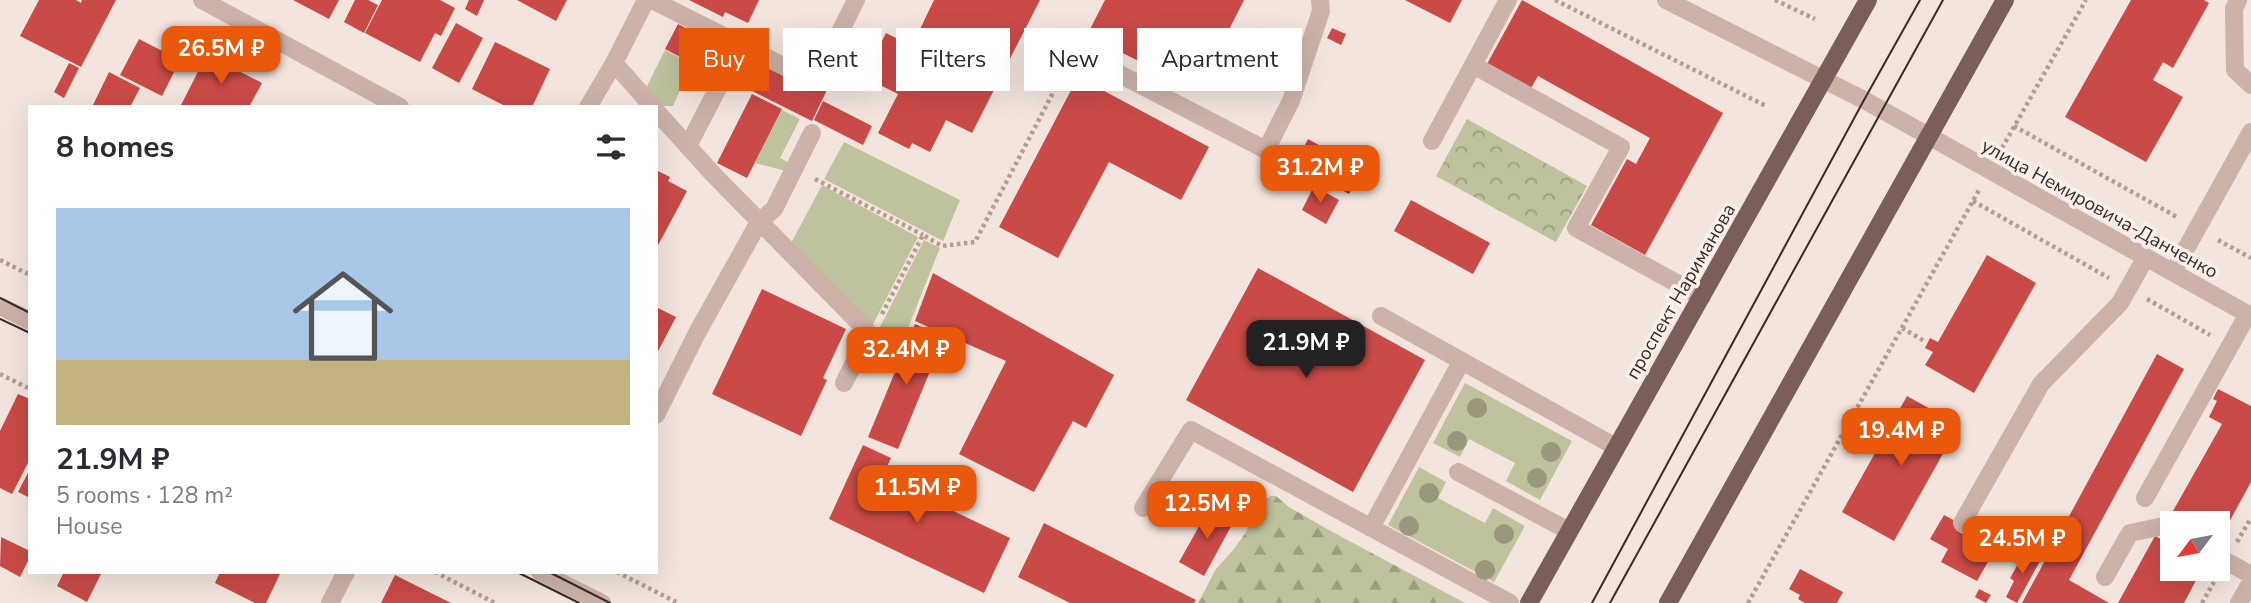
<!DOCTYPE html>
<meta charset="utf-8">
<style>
:root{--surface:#fff;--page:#f7f7f7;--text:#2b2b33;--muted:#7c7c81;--line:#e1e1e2;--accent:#ea580c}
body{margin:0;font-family:"Nunito Sans",sans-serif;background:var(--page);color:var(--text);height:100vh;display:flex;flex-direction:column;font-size:26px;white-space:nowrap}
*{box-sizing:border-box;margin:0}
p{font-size:23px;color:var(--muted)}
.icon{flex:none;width:38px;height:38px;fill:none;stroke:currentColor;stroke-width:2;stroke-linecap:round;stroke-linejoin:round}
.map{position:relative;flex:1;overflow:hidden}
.panel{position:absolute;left:28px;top:105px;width:630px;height:469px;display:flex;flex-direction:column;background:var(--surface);border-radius:0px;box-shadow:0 7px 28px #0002}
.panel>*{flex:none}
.top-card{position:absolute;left:679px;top:28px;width:665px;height:63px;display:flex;gap:14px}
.needle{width:46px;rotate:238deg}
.tools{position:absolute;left:2160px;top:511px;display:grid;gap:14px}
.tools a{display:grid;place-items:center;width:70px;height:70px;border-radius:0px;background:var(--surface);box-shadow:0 7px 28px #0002;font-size:35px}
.price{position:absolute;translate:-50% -60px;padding:0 16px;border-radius:14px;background:var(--accent);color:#fff;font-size:23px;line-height:46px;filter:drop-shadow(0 2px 4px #0008)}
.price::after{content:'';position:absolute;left:50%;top:42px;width:21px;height:16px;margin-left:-10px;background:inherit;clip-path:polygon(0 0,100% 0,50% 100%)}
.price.current{background:#222;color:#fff}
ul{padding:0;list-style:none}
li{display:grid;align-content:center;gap:14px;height:371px;padding:0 28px}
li+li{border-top:2px solid var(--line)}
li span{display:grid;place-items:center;height:217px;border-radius:0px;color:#555}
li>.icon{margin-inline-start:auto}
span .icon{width:126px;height:126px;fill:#fffc;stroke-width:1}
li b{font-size:30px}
h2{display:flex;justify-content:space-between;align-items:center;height:84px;padding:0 28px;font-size:30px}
.tag{padding:0 24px;border-radius:0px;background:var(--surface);box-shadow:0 7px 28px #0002;font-size:24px;line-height:63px}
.tag.current{background:var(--accent);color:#fff}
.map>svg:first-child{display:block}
.grass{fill:#bec39d}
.forest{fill:url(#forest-firs)}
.park{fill:url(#park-crowns)}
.building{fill:#c94a47}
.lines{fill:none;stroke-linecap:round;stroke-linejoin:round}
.path{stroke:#b89b93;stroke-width:4.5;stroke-dasharray:3.5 3.5;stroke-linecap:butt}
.minor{stroke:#ccb2a9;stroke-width:18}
.major{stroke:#7b5e5a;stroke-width:18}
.tram{stroke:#392b29;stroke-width:2}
.tree{fill:#9a977c}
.labels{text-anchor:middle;stroke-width:7;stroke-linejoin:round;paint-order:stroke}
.street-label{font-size:19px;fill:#392b29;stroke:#faf0eb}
</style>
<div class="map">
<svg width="2251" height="603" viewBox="0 0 2251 603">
<defs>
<pattern id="forest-firs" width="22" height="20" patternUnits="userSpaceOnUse" patternTransform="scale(1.75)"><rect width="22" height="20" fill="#bec39d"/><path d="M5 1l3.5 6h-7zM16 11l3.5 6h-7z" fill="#9b9f80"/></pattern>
<pattern id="park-crowns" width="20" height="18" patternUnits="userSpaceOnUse" patternTransform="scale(1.75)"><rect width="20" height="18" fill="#bec39d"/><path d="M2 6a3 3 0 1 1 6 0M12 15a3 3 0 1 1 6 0" fill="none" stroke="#9b9f80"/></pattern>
</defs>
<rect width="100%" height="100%" fill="#f3e5de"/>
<path class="grass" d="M665 50 692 64 673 106H660L647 86Z
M782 110 800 119 780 158 790 163 786 171 755 163Z
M844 142 960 200 943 241 824 179Z
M822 185 918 237 870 330 789 247Z
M924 240 940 248 900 348 876 335Z
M1465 383 1572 441 1540 500 1506 481 1515 463 1469 439 1460 457 1433 443Z
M1419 467 1446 482 1438 498 1485 523 1493 508 1525 526 1494 582 1388 525Z"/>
<path class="forest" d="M1271 496H1276L1289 507 1327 529 1465 603H1198L1216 569 1234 549 1246 532 1253 512 1259 503Z"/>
<path class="park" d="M1467 119 1587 186 1556 242 1436 176Z"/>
<path class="building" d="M39 0H76L81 3 82 0H116L81 67 20 36Z
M293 0H339L329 19Z
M355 0H368L378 5 364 33 344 22Z
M382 0H440L455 8 441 36 435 33 420 62 365 33Z
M469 0H484L477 16 465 9Z
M517 0H567L556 21Z
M689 0H759L748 23 725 12 723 17Z
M934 0H1040L972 133 946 120 930 152 912 143 909 149 878 133 898 94 864 77 886 33 912 46Z
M1105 0H1244L1198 91 1087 35Z
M1405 0H1462L1450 23Z
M1522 0 1723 113 1645 255 1591 225 1627 159 1636 164 1650 138 1538 76 1531 88 1487 64Z
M2131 0H2204L2209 3 2173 68 2163 62 2153 80 2183 97 2146 162 2065 117Z
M456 23 483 38 459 83 432 68Z
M678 24 695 33 682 58 665 49Z
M1332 28 1346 34 1341 45 1327 38Z
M139 39 180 60 162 96 120 75Z
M726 39 827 90 812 121 710 70 719 52 715 50 720 41Z
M495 42 550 69 532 107H507L472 89Z
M1256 51 1269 56 1264 67 1252 62Z
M208 52 232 64 231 67 262 83 249 107H180Z
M69 63 79 68 64 98 54 92Z
M109 72 140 88 130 107H92Z
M1078 77 1209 147 1181 200 1109 162 1058 258 999 227Z
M752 94 782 109 747 178 717 163Z
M823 101 872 126 863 145 814 120Z
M1308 139 1363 169 1349 194 1295 165Z
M656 170 670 177 668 181 687 191 656 249Z
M1314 186 1339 200 1326 224 1302 210Z
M1411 200 1490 243 1473 274 1394 231Z
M1987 255 2036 283 1974 393 1925 365 1933 352 1925 348 1930 338 1938 342Z
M1258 268 1425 360 1353 492 1186 400Z
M933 273 1114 375 1086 428 1073 421 1034 492 959 454 1006 361 915 321Z
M762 289 846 329 823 378 827 380 801 436 712 394Z
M656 307 676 317 656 355Z
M915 324 944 337 898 449 868 437Z
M2157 354 2184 369 2069 580 2109 603H2022Z
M2218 389 2251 406V482L2221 537 2217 535V523H2196L2173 511 2222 424 2209 417 2217 401 2213 399Z
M18 394 30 399V459L12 494 0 488V431Z
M1907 396 1959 425 1894 541 1842 512Z
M863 445 891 458 882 477 1010 538 984 593 829 519Z
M30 469V498L18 492Z
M1211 505 1235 519 1204 576 1179 562Z
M1944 515 1957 522 1956 530 1973 540 1977 533 1998 544 1977 581 1941 562 1948 549 1930 539Z
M1044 523 1196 600 1194 603H1070L1018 577Z
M2155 536 2172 545V569H2202L2184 603H2118Z
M1 537 30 551V557L20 577 0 566Z
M2025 552 2040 561 2017 603 2006 597 2014 581 2010 578Z
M1800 569 1843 592 1837 603H1805L1798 599 1800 595 1789 589Z
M64 572H102L87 602 57 586Z
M220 572H281L266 603H255L215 583Z
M395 575 451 603H381Z
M1979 589 1991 595 1986 603 1975 597Z"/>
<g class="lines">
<path class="path" d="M1555 0 1766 106
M1775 0 1815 19
M2014 126 2177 217
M2002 148 2086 0
M815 179 923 235
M1973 201 2109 278
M2218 240 2251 258
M0 260 30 275
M2147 299 2210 335
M882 314 923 235 942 246 975 242 1055 89
M1902 328 1926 342
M0 374 30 389
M2237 542 2251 518
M435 572 495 603
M617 572 678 603
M1748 603 1979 190
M2202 603 2214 582"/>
<path class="minor" d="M202 0 400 107
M652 0 815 82 856 0
M1508 0 1473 65 1621 147 1576 228 1702 297
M1666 0 1864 100 2251 316
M2238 0 2234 9 2235 70 2251 85
M1073 50 1266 150 1291 101 1321 11 1320 0
M614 63 653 107
M588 107 614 63 646 0
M656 111 712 173 869 333 844 383
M1432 141 1473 65
M688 146 719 86
M2173 272 2251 132
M0 306 30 321
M1381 316 1616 447
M656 415 697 333 759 222 774 209 812 133
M1458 472 1569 531
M2145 498 2248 314
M1143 508 1191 430 1510 603
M1962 523 2041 384 2120 303 2146 257
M1371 528 1461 362
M2217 556 2251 575
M540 572 602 603
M2105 577 2130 533 2164 526 2172 531
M330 603 346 572
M2239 603 2251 582"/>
<path class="major" d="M1529 603 1868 0
M1668 603 2005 0"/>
<path class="tram" d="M0 298 30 313
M0 319 30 333
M517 572 579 603
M549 572 610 603
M1592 603 1864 100 1920 0
M1610 603 1943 0"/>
</g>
<g class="tree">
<circle cx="1477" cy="408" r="10"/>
<circle cx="1457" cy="441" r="10"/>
<circle cx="1551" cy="452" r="10"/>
<circle cx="1537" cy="478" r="10"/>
<circle cx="1429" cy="493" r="10"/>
<circle cx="1409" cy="526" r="10"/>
<circle cx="1504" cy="534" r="10"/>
<circle cx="1485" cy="570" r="10"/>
</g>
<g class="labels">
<g class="street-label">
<text transform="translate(2100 208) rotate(29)" y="7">улица Немировича-Данченко</text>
<text transform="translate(1680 291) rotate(-60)" y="7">проспект Нариманова</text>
</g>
</g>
</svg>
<div class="tools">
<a><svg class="needle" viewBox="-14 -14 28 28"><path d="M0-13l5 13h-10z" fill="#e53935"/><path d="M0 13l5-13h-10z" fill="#7c7c81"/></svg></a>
</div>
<b class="price" style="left:221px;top:86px">26.5M ₽</b>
<b class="price" style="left:1320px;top:205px">31.2M ₽</b>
<b class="price current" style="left:1306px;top:380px">21.9M ₽</b>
<b class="price" style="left:906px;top:387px">32.4M ₽</b>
<b class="price" style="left:1901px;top:468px">19.4M ₽</b>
<b class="price" style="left:917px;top:525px">11.5M ₽</b>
<b class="price" style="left:1207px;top:541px">12.5M ₽</b>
<b class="price" style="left:2022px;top:576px">24.5M ₽</b>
<div class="top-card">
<a class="tag current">Buy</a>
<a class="tag">Rent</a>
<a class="tag">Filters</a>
<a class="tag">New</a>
<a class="tag">Apartment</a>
</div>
<section class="panel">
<h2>8 homes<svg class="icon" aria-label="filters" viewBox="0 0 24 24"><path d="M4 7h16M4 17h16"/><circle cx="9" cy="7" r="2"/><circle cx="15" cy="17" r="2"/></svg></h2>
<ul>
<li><span style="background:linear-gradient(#a9c7e8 70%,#c2b280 0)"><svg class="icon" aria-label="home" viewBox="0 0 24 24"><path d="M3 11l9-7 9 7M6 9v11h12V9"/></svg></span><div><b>21.9M ₽</b><p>5 rooms · 128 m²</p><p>House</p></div></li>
</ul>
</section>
</div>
